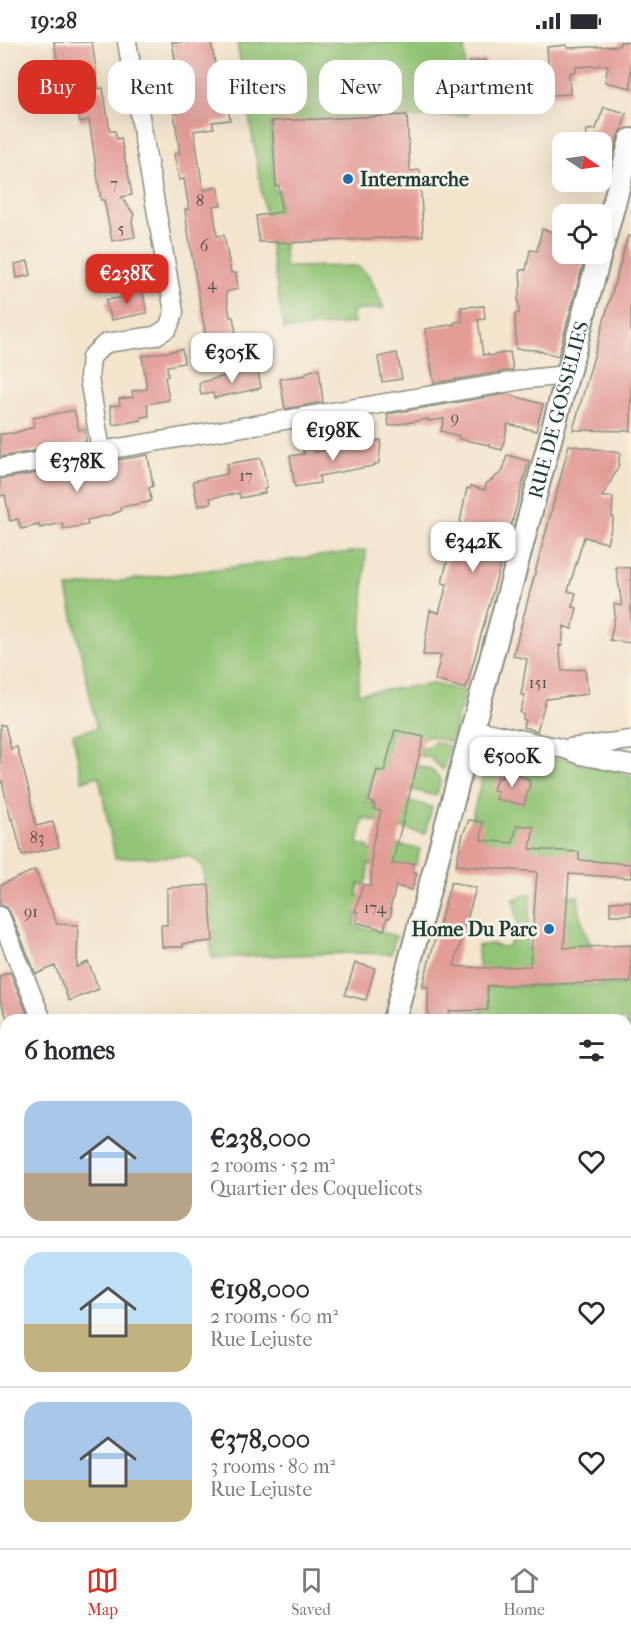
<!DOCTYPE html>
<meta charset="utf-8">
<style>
:root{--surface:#fff;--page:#f2f2f3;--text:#2b2b33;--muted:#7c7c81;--line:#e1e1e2;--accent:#d93025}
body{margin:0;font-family:"IM FELL French Canon",serif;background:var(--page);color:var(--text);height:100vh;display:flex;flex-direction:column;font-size:22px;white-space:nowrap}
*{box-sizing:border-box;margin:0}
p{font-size:20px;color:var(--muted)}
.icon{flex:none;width:33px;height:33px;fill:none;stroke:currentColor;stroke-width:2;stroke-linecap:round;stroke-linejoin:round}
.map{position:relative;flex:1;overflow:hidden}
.details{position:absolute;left:0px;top:972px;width:632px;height:534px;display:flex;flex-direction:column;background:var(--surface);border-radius:18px 18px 0 0;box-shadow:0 6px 24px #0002}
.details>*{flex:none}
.guide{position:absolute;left:18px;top:18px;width:596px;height:54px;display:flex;gap:12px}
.needle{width:39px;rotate:103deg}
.controls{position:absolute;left:552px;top:90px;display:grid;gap:12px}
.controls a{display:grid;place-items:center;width:60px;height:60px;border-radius:12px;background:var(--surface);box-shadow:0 6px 24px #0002;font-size:30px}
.price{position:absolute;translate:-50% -51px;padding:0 14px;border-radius:12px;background:#fff;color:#222;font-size:20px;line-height:39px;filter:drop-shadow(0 2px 3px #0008)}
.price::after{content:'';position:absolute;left:50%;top:36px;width:18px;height:14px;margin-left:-9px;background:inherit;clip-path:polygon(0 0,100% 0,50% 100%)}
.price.on{background:var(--accent);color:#fff}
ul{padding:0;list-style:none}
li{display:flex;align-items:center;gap:18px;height:150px;padding:0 24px}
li+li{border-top:2px solid var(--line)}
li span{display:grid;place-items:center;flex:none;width:168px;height:120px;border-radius:18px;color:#555}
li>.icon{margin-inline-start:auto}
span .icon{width:72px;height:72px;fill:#fffc;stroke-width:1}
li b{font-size:26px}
h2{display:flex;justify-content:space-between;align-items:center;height:72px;padding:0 24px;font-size:26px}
.tag{padding:0 21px;border-radius:18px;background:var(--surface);box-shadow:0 6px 24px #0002;font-size:21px;line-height:54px}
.tag.on{background:var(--accent);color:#fff}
.status{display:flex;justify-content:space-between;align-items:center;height:42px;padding:0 30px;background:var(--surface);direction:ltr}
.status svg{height:16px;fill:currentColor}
.menu{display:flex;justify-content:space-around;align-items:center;height:84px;border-top:2px solid var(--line);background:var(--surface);font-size:16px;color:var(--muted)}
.menu a{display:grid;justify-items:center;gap:3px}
.menu .on{color:var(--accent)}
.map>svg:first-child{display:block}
.green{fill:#92c475;stroke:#588054;stroke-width:1.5}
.building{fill:#e39c96}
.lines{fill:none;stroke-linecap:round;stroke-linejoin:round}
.minor-casing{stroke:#899080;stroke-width:21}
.major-casing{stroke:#899080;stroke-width:26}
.minor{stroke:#fff;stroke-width:18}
.major{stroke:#fff;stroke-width:22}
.poi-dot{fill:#1f6fb2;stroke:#f7f3e8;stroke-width:2}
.labels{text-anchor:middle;stroke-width:6;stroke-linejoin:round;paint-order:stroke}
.number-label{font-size:16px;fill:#50554c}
.poi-label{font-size:20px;font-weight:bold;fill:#1f3d34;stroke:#f7f3e8;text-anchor:start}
.street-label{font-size:20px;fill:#1f3d34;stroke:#f7f3e8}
</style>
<div class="status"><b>19:28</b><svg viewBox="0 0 49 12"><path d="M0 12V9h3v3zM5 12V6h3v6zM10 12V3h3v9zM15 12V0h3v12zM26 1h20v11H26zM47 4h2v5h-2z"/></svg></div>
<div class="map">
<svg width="631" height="1506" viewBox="0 0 631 1506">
<rect width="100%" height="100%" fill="#f7f3e8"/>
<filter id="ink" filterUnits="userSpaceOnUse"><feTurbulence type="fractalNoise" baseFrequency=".0167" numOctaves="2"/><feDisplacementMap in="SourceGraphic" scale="12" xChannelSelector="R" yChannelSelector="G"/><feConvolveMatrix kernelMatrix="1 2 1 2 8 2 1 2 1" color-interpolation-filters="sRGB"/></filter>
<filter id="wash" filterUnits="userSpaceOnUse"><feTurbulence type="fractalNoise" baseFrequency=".008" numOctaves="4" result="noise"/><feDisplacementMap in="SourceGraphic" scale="24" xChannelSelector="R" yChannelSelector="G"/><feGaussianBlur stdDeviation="1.35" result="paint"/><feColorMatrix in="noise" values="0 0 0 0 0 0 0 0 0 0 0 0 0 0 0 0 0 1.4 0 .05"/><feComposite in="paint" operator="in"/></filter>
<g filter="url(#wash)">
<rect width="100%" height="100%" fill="#f3e4cc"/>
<path class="green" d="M237 0H464L468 73 271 81 274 149H279L280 179H283L285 225 355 224C371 228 377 252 384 266L352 269 354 281 284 288Z
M366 508 358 651 434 642 465 649 451 700 428 694 421 697 392 690 385 719 413 726 414 723 430 727 441 737 436 754 409 747 381 732 374 731 366 760 373 761V763L402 771 406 758 432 765 425 792 363 776 358 802 369 805V808L391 813 394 802 420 807 416 823 368 822V836L364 843 359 842 357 853 361 854 354 883 396 894 391 912 353 911 212 916 203 825 190 814 115 816 99 734 82 739 73 692 97 686 67 546Z
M435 700 450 704 443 728 430 716 416 713 418 706H426Z
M492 701 631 733V853V823L574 820 531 807 465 800Z
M531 851 527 906 560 908 564 853 578 854C580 873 582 889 593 905H578V919L541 930 479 929 478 904 491 902 502 905 508 904C520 889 517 875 514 857Z
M631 942V1023L628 1024 629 1044H626V978H432L433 972 483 970V960L464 945Z
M631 1202V1462H626V1203Z
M6 1428V1500H92L94 1506H0V1429Z"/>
<g id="blocks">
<path class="building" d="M54 0H92L99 47 103 46 110 89H115L117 97 121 96 126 124H127L132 153 121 155 134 172 132 179 135 195 112 199 104 158H101L89 78 80 80 72 37 61 39Z
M172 0H211L223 64H228L230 78 212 80 214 86 194 89 203 148 218 145 221 163 213 164 217 194 224 193 231 231H236L238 247 226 250 230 275H233L236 291 206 296 188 190 185 167H189L184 137 179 138 174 112 180 111 174 71 184 70Z
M620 0H631V46L605 40 608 23 575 25V30L569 31 570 52 550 53 547 5 567 3V6L619 4Z
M486 18 488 40 471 42 469 20Z
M604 65 626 71 622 88 618 94 614 110 602 108V100H586L587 88 596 87Z
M407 73 410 129 420 128 423 194 286 201 285 200H259L256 174 281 170 279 144H276L272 79Z
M542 187 562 192V212H586L558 314 536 308 516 307 515 272 519 271 518 256 521 243 520 228H526L530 208 537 209Z
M628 194H631V389L573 388Z
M28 219 31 233 17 236 15 222Z
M142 247 147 271 111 278 110 271H108L106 258 126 255 125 250Z
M484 264 485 277 478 278 483 313 488 312 489 314 510 310 513 328 434 341 425 287 455 282V280L462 279 461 265Z
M252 293 254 308 230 312 227 298Z
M182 307 184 321 167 324 168 334 165 335 169 358 147 362 149 374 141 375V378L113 383 110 364 120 363 119 357 133 355 132 349 147 347 142 314Z
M397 311 402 337 382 340 378 315Z
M257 325 261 346 214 356 213 351 201 353 199 341Z
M319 327 323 360 285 367 280 337 306 333V330Z
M506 352 543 362 536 389 508 382 502 408 490 405V403L459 397V394L441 389 444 377 428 379V377L389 384 387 372Z
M74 368 79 388 85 387 86 400 0 415V392L14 391 34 385 33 376Z
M381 398 379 421 373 423V424L319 434 320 441 295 445 290 414 304 412 303 407 315 405V410L348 403 349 404Z
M569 403 620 411 618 426 602 455H613L612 475H614L607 501 584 495 568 549 576 551 572 565 577 566 572 587 564 584 562 604 559 603 562 629 585 627 588 652 546 657 537 689 523 685 525 678 523 677V672L520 671 525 653H521L527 617 513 614Z
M148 413 153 444 149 446 151 458 149 459V460L120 465 121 469 114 471V472L87 478 88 483 64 487 62 481 40 486 39 483 21 487 18 477 10 479 5 453 0 454V437Z
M507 413 529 419 466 647 435 638 441 613H423L430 568 439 571 447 542 442 541 450 507 454 509 467 446 470 447 471 444 485 448 486 442 503 429Z
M261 416 267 446 264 447 265 451 240 456 239 451 210 456 211 461 198 464 193 439 227 432V422Z
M616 525 631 526V601L610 598 615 574 614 562 622 564Z
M0 683H5L11 707 17 705 31 755 30 756 36 784 53 780 59 805 22 813 13 777 11 778 2 739 0 740Z
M395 688 424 695 392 822 414 821 413 829 417 831 412 848 396 844 390 867H392L390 876H387L384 888 356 880 358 870H355L363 842 371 844 372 805 381 769 374 767 375 762 369 759 377 728 384 730Z
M504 729 521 734 528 737 530 742 524 763 496 757 498 749 493 748 497 735 501 736Z
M469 778 483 780 481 798 513 801 517 783 534 785 530 807 579 810V818L631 822V836L569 832 564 906 631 903V940L487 944 488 968 449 969 447 978H428V945H422L451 840 476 846 454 924 483 926 530 924 537 830 456 823 463 792Z
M35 828 57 882 78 883 77 925 88 920 99 947 69 959 55 924 36 932 10 870 6 865 0 863V843Z
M209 843 213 899 183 902V905H162L161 883H167V846Z
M631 859V873H610V860Z
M355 921 375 926 366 958 345 953Z
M10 930 30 978H8L0 958V934Z"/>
</g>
</g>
<g filter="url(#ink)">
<use href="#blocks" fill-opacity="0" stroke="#899080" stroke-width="1.5"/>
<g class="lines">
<defs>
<path id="minor" d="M101 409 89 336 91 315 106 301 155 294 168 286 174 270 127 0
M0 426 528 337 567 333
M472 687 565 707 580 713 631 723
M570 706 631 698
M0 874 42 978
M626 1083H631
M0 1104 6 1108
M0 1355 6 1346
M149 1500 150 1506"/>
<g id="major">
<path d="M602 206 631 98"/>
<path id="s1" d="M394 978 600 212"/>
<path d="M247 1506 248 1500"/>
</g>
</defs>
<use href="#minor" class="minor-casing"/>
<use href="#major" class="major-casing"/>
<use href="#minor" class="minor"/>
<use href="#major" class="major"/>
</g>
</g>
<g class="poi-dot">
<circle cx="348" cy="137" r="6"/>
<circle cx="549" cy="887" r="6"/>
</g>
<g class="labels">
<g class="number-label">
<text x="114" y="147">7</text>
<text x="200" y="164">8</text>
<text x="121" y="192">5</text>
<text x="204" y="209">6</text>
<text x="212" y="247">4</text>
<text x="455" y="381">9</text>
<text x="246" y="439">17</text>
<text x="538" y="646">151</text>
<text x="37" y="801">83</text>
<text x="375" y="871">174</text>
<text x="31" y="875">91</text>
</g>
<g class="poi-label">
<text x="360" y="144">Intermarche</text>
<text x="537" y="894" text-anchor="end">Home Du Parc</text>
</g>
<g class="street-label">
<text dy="7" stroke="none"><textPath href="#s1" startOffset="632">RUE DE GOSSELIES</textPath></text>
</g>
</g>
</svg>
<div class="controls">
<a><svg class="needle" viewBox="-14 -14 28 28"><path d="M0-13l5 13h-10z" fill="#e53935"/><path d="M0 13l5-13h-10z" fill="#7c7c81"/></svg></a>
<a><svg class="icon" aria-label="locate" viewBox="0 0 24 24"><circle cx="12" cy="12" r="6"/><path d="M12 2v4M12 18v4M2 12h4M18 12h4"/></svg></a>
</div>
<b class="price on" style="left:127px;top:263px">€238K</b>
<b class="price" style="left:232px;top:342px">€305K</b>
<b class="price" style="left:333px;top:420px">€198K</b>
<b class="price" style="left:77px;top:451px">€378K</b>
<b class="price" style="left:473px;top:531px">€342K</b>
<b class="price" style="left:512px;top:746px">€500K</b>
<div class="guide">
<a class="tag on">Buy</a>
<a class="tag">Rent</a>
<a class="tag">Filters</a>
<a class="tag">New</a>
<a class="tag">Apartment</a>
</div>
<section class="details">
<h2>6 homes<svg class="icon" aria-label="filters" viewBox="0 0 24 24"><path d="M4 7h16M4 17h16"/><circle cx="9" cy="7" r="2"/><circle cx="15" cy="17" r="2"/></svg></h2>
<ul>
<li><span style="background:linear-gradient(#a9c7e8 60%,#b9a48a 0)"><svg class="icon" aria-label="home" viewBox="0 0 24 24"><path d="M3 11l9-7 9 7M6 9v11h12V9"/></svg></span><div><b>€238,000</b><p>2 rooms · 52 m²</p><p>Quartier des Coquelicots</p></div><svg class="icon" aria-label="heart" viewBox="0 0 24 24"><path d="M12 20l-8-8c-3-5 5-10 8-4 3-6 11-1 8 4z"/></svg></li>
<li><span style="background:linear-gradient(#bfe0f5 60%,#c2b280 0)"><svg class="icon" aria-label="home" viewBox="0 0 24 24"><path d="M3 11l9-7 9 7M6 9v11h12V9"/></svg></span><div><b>€198,000</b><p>2 rooms · 60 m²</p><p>Rue Lejuste</p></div><svg class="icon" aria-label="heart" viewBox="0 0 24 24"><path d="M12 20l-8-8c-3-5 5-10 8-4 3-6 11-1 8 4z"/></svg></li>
<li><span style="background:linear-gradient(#a9c7e8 65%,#c2b280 0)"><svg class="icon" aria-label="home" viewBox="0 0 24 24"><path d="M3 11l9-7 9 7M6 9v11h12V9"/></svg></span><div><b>€378,000</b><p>3 rooms · 80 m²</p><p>Rue Lejuste</p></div><svg class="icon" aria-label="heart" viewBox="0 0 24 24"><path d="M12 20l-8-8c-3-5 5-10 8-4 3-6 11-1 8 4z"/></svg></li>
</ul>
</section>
</div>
<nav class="menu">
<a class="on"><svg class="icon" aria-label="map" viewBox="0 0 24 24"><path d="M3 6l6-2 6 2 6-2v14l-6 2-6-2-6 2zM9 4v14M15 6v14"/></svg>Map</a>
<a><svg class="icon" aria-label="saved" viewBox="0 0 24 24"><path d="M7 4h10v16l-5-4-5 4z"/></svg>Saved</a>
<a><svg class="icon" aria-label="home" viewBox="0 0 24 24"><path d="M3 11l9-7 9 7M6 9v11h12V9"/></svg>Home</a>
</nav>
